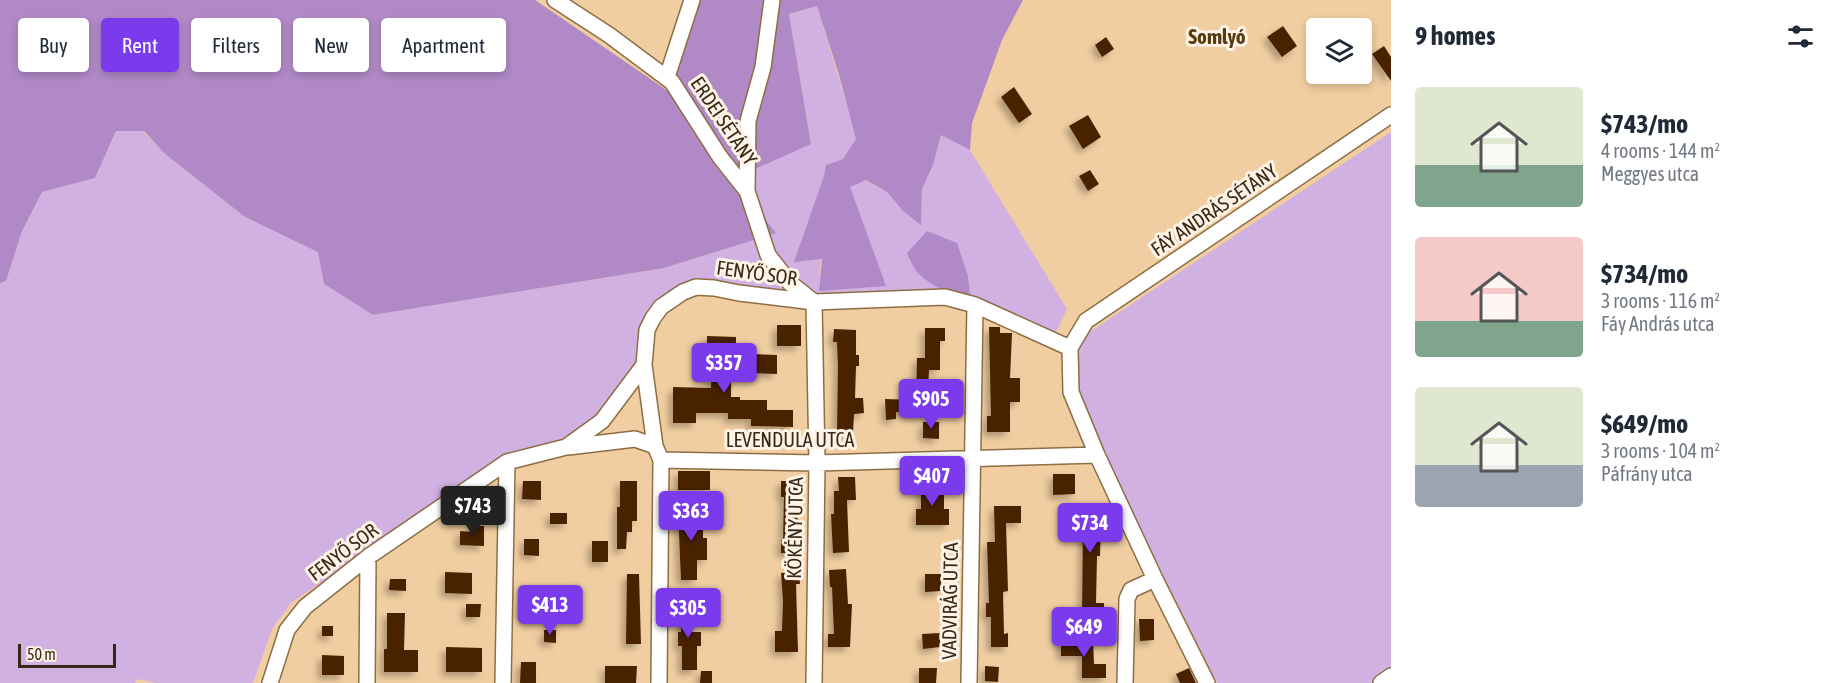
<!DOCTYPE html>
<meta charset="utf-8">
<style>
:root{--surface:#fff;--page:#f6f6f7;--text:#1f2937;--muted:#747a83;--accent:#7c3aed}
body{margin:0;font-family:"Asap Condensed",sans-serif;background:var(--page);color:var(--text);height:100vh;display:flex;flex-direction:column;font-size:22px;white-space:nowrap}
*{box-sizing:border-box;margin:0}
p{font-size:20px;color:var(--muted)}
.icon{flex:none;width:33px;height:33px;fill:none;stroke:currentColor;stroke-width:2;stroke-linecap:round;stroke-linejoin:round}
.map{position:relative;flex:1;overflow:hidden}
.drawer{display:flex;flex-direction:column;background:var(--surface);width:450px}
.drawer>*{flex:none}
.banner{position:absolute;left:18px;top:18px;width:570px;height:54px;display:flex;gap:12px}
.tools{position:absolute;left:1306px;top:18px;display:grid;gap:12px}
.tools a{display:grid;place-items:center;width:66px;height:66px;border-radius:6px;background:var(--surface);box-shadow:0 3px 9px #0003;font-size:30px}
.scale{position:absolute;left:18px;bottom:15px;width:98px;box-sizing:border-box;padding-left:6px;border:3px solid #362917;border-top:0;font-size:16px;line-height:21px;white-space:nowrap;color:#362917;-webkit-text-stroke:4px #fef3e6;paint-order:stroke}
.price{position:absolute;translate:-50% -51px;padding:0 14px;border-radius:6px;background:var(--accent);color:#fff;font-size:20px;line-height:39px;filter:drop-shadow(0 2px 3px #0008)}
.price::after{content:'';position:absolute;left:50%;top:36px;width:18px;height:14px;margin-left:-9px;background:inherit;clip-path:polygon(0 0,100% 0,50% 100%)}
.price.current{background:#222;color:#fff}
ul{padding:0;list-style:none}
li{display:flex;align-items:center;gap:18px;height:150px;padding:0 24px}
li span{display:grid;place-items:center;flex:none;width:168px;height:120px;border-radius:6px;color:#555}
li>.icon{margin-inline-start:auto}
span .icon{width:72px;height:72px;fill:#fffc;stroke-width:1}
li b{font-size:26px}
h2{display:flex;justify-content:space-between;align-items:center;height:72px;padding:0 24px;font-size:26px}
.tag{padding:0 21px;border-radius:6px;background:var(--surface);box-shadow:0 3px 9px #0003;font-size:21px;line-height:54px}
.tag.current{background:var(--accent);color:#fff}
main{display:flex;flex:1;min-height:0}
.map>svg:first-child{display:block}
.green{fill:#d1b0e2}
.forest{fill:#b189c6}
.building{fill:#4a2406;filter:url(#shadow)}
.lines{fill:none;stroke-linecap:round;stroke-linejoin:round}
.minor-casing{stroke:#8d6e44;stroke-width:18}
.minor{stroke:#fff;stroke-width:15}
.labels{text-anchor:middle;stroke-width:6;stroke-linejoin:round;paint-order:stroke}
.street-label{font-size:20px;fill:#362917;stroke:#fef3e6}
.neighbourhood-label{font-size:21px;font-weight:bold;fill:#583c10;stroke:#fef3e6}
</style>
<main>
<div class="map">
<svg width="1391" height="683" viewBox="0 0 1391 683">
<defs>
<filter id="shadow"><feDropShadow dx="-4.5" dy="4.5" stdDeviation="3" flood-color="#0004"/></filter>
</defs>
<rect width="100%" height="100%" fill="#f1cea1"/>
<path class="green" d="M817 6 857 139 843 159 826 165 819 290 850 187 865 180 887 192 903 211 921 225 922 189 933 165 941 135 970 150 1067 309 1056 332 959 297 970 294 968 276 957 244 941 238 944 291H894L792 300 697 290 665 305 647 330 626 388 603 412 568 439 491 466 291 603 272 629 253 683H156L138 679 135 683H0V283L6 281 22 231 42 192 95 178 116 131H143L164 153 245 217 319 252 324 284 373 315 664 268 775 233 733 179 811 143 789 14Z
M1391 132V683H1217L1108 465 1076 394 1077 353 1088 333Z"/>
<path class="forest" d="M0 0H535L668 91 698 0H1023L1002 40 972 123 970 150 941 135 933 165 922 189 921 225 903 211 887 192 866 180 850 187 886 286 819 291 822 259 794 262 824 176 826 165 843 159 856 139 839 75 817 6 789 14 811 144 733 179 776 233 664 268 373 315 324 284 318 252 245 217 164 153 144 131H116L95 178 42 192 22 231 6 281 0 283Z
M927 231 957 243 968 276 970 294C952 298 932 286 919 274 914 269 910 260 907 253Z"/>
<path class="building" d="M1283 26 1297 46 1282 57 1267 37Z
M1106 37 1114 49 1102 57 1095 45Z
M1384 46 1391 57V81L1372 54Z
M1014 87 1032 114 1019 123 1001 97Z
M1088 115 1101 137 1083 149 1069 126Z
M1090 170 1099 184 1088 191 1079 176Z
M777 325H801V346H777Z
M989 327H1000V333H1012L1010 378H1020V402H1010V432H987V416H991Z
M925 328H945V341H940V370H929L927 413 896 412V419L886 420 885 399 916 400 917 358H925Z
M834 329 856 330V355H859V366H856L855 398H863L864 413 854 414 853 433H837L838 366 837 342H833Z
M707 336 736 337V353H731V397H740V400H767V410H793V427L751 426V419H728V413H696V423H673V387L711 388 712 353H707Z
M752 354 777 355V374L751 373Z
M923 422H939V439L923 438Z
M678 471H710V490H678Z
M1053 474H1075V494L1053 495Z
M838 477H855L856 500H847L849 552 833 553 831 514H834V491H839Z
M523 481H541V500L522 499Z
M620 481H637V521H632V532H627L626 549H617V507H620Z
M781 481H798L797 553H781V540H783L784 497H781Z
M921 485H944V509H949V525H916V509H921Z
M994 506H1021V523H1006L1008 591 1003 592 1004 634 1008 633V647H991V617H986V603H989L987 542H995Z
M1104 506 1105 524 1101 525 1100 556H1097L1096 603H1104V615H1082L1083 525 1070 526 1069 508Z
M678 509 703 510V538H707V560H697V580H681Z
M550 513H567V524H550Z
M473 526H484V546L460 545V531L473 532Z
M524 539H539V556L524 555Z
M592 541H608V562H592Z
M846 569 848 604H852L850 647H828V634H834L832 587H830L829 570Z
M445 572 472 573V594L445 593Z
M799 572 800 584H796L798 652H775V631H782L783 601 781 573Z
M627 574H639L641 644H626Z
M925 574H941V591L925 592Z
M390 579H406V591L389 590Z
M523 601H535V615H523Z
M681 602H692L691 632H701V646H697V670H682V646H678V632H681Z
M466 604H481L480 617H466Z
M387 613H405L404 650H418V672H384V649H387Z
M1139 619H1154V640L1140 641Z
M322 626H333V636H322Z
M544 630H556V643L544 642Z
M940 633V647L923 649 922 634Z
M1093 640 1094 664H1106V678H1082V656H1061V641Z
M446 647 482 648V672H446Z
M322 655 344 656V675H322Z
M521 662H536V683H520Z
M605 666H637L636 683H605Z
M985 666 999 667 998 682 985 681Z
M919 668H937L936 683H919Z
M1189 668 1196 683H1180L1176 674Z
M701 671H712V683H700Z"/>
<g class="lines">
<defs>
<path id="minor" d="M555 0 609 35 672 82 720 157 747 191 768 255 790 283 814 302 817 463 814 683
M667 77 692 0
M747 191 748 121 763 67 772 0
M1070 348 1086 321 1391 115
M1070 348 1071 392 1097 455 1155 579 1207 683
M644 365 655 446
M568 447 635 439 655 446 661 460 817 463 1097 455
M270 683 287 630 305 607 368 557 507 462 566 447 602 421 644 365 647 330 653 318 661 307 683 292 696 287 714 288 739 293 814 302 945 297 975 305 1070 348
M367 683 368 557
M503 683 507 462
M659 683 661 460
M969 683 975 305
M1125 683 1127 599 1131 590 1155 579
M1381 683 1391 676"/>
</defs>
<use href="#minor" class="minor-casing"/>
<use href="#minor" class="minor"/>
</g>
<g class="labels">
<g class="street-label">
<text transform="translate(724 121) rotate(56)" y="7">ERDEI SÉTÁNY</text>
<text transform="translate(1214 210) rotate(-34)" y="7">FÁY ANDRÁS SÉTÁNY</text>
<text transform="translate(757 273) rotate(8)" y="7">FENYŐ SOR</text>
<text x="790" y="447">LEVENDULA UTCA</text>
<text transform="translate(795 528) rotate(-89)" y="7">KÖKÉNY UTCA</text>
<text transform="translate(343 552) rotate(-37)" y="7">FENYŐ SOR</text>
<text transform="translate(950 601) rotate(-89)" y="7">VADVIRÁG UTCA</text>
</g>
<g class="neighbourhood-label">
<text x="1217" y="44">Somlyó</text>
</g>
</g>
</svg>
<div class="tools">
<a><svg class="icon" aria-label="layers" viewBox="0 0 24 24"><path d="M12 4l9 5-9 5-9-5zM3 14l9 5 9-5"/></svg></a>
</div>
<div class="scale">50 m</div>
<b class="price" style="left:724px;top:394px">$357</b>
<b class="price" style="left:931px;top:430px">$905</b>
<b class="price" style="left:932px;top:507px">$407</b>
<b class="price current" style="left:473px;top:537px">$743</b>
<b class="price" style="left:691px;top:542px">$363</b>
<b class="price" style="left:1090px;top:554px">$734</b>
<b class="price" style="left:550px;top:636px">$413</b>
<b class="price" style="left:688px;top:639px">$305</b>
<b class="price" style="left:1084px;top:658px">$649</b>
<div class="banner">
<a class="tag">Buy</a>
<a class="tag current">Rent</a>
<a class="tag">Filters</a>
<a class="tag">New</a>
<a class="tag">Apartment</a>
</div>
</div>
<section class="drawer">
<h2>9 homes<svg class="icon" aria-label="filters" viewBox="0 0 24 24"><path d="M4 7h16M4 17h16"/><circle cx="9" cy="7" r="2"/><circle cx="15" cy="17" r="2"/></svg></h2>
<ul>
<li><span style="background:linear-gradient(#dfe7d0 65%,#7fa58c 0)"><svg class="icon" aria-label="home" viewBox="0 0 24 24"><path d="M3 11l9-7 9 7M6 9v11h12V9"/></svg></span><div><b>$743/mo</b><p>4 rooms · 144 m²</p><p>Meggyes utca</p></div></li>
<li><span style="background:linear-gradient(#f6c9c9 70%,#7fa58c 0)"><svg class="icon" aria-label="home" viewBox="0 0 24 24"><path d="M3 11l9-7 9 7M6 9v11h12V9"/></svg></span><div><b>$734/mo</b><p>3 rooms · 116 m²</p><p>Fáy András utca</p></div></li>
<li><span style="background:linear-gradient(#dfe7d0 65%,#9aa5b1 0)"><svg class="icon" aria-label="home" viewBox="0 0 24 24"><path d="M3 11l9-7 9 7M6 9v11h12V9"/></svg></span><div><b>$649/mo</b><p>3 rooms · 104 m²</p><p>Páfrány utca</p></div></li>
</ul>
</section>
</main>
